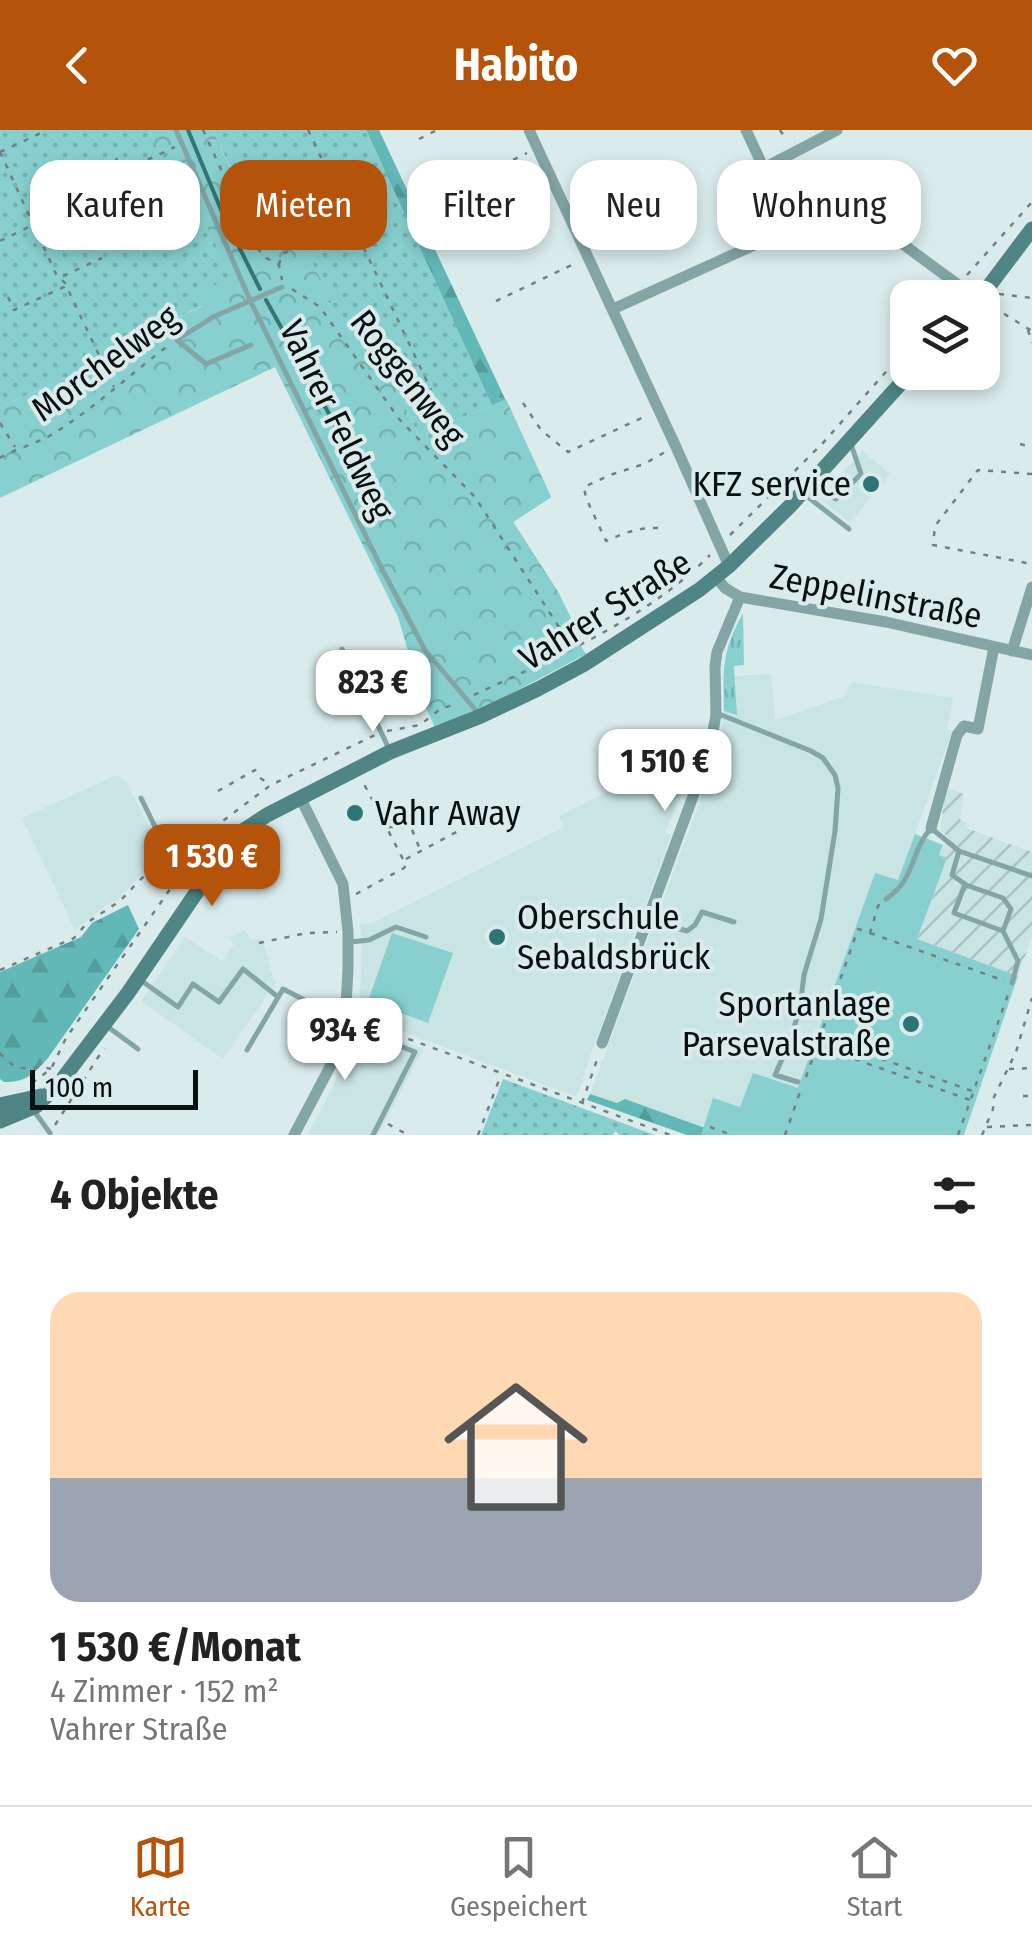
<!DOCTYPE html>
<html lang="de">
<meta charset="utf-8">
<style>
:root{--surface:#fff;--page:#f2f2f2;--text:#222;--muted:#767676;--line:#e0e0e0;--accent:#b45309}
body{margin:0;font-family:"Fira Sans Condensed",sans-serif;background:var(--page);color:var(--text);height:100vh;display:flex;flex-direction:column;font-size:38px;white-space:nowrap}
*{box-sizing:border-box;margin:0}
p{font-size:32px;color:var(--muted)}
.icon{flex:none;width:55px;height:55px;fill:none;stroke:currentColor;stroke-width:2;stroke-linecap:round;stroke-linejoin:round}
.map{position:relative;height:1005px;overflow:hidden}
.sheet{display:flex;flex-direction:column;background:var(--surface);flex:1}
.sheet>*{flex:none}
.hud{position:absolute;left:30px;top:30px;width:972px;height:90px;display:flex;gap:20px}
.tools{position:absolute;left:890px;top:150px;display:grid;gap:20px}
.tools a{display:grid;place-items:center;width:110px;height:110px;border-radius:20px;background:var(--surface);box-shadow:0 5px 15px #0003;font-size:50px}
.scale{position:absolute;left:30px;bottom:25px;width:168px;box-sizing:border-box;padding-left:10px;border:5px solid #0a1010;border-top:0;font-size:28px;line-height:35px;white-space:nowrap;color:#0a1010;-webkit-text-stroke:8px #daebeb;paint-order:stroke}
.price{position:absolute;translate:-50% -85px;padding:0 22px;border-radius:20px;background:#fff;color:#222;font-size:32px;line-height:65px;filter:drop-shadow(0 2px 5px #0008)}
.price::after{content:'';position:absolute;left:50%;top:60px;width:30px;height:22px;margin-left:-15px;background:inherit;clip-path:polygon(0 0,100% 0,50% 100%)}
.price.selected{background:var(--accent);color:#fff}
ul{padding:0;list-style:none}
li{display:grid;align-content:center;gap:20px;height:530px;padding:0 50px}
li+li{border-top:2px solid var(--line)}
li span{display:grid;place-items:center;height:310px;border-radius:30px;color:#555}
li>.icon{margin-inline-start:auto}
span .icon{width:180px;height:180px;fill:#fffc;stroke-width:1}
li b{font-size:42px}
h2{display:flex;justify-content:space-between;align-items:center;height:120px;padding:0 50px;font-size:42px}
.tag{padding:0 35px;border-radius:30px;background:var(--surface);box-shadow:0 5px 15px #0003;font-size:35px;line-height:90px}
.tag.selected{background:var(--accent);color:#fff}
header{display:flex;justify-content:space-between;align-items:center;height:130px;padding:0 50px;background:var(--accent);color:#fff;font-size:45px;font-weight:700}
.tab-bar{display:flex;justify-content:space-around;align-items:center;height:140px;border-top:2px solid var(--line);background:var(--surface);font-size:28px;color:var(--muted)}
.tab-bar a{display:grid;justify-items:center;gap:5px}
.tab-bar .selected{color:var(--accent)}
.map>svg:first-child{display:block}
.built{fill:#c8e4e3}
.industrial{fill:url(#industrial-furrows)}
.grass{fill:url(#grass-tufts)}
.forest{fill:url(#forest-firs)}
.park{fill:url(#park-crowns)}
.garden{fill:url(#garden-dots)}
.pitch{fill:#87d0cf}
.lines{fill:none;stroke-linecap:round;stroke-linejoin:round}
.stream{stroke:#357574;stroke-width:4}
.path{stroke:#748080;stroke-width:2.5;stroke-dasharray:5 8;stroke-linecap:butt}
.lane{stroke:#83a5a5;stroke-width:5}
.street{stroke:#83a5a5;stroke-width:11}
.secondary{stroke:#4f8585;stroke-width:15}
.poi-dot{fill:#2b7575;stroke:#daebeb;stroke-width:4}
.labels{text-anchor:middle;stroke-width:8;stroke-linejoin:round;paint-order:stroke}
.street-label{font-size:35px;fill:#0a1010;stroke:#daebeb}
.poi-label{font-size:35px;fill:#0a1010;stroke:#daebeb;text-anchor:end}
</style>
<header><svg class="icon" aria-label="back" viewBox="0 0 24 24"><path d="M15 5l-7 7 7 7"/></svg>Habito<svg class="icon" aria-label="heart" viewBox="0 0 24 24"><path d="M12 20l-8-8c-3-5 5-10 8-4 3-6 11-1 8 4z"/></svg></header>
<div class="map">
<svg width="1032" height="1005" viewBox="0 0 1032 1005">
<defs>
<pattern id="industrial-furrows" width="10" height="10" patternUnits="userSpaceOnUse" patternTransform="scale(2.5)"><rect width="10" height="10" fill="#c8e4e3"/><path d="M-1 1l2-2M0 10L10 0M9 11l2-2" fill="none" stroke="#aac3c2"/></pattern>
<pattern id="grass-tufts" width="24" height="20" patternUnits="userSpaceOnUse" patternTransform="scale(2.5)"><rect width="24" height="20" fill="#87d0cf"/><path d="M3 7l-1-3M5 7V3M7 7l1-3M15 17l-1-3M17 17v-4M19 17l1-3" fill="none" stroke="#73b2b1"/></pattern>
<pattern id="forest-firs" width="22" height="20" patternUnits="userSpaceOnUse" patternTransform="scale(2.5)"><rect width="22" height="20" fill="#61b8b7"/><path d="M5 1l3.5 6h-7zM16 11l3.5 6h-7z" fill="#539d9c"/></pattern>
<pattern id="park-crowns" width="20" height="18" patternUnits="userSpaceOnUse" patternTransform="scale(2.5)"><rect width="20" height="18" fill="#87d0cf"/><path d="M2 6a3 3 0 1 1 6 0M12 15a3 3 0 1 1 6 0" fill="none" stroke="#73b2b1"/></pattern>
<pattern id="garden-dots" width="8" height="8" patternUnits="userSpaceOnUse" patternTransform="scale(2.5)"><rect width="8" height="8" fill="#87d0cf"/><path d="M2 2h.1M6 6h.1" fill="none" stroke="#73b2b1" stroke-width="1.8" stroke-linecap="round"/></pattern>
</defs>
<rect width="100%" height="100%" fill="#daebeb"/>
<path class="built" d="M863 321 890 344 850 392 819 368Z
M771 544 775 590 845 566 851 552 953 568 947 599 952 601 898 751 875 743 798 959 740 977 713 968 703 998 625 969 617 973 590 964 708 650 720 614 724 581 737 584 735 546Z
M696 628 665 703 671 705 594 915 577 967 359 885 362 820 360 794 372 793 564 697 559 686 663 635Z
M117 645 126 651 156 712V725L146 740 118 769 105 776 75 800 22 688Z
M244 800 252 810 262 808 273 848 276 852 223 929 141 871 185 807 222 831 234 814 229 808Z
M353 893 423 919 378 1005H307L330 963 345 926Z"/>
<path class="industrial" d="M949 659 964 664 960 690 968 693 966 698 1032 722V807L1018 846 917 809 947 729 939 725 948 707 940 700 946 660Z"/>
<path class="grass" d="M743 483 744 535 734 536 737 585 724 581C723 538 722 521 743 483Z"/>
<path class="forest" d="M366 0H379L551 367 513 392 558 462 582 511 487 363 524 346Z
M128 775 139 799 48 928C33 944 27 952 4 952L0 949V842L81 807 92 793Z
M590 964 617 973 625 969 724 1005H687L587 970Z"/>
<path class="park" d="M149 0H213L267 120 300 107 348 204 354 201 390 243 419 306 506 269 551 367 513 392 558 462 582 511 579 513 586 524 478 581 436 600 423 571 398 487 275 237 0 368V277L97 234 106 224 202 176 197 163 168 19 159 23Z"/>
<path class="garden" d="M0 0H149L159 22 169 19 231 147 198 163 203 175 106 224 97 234 0 277Z
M213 0H366L492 275 419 306 390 243 377 248 354 202 347 204 300 107 268 121Z
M503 949 655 1005H620L615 1001 613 1005H481Z"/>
<path class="pitch" d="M915 704 943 715 939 725 947 728 917 809 1018 846 964 1005H701L713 968 740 977 753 943 798 958 875 743 898 750Z
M392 803 453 823 428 893 368 871Z"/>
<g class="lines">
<path class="stream" d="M188 0 224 87 260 159
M266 170 344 311"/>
<path class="path" d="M203 0 257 118 266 128 279 135 282 150
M308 0 431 260
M780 0 787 11
M419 9 437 0
M0 22 56 144 65 153 114 257
M0 22 43 2
M116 28 120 37 134 36 175 17
M799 31 826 69
M443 64 527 23
M29 85 73 65
M0 111 33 95
M167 114 155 87 195 69
M471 116 551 79
M279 135 281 125 349 90
M967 145 1032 72
M63 146 102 128
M292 159 320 177 399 289 475 367 577 525
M999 164 1032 168
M8 167 14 180 66 156
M496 171 576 133
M993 177 1032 201
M1028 200 1032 213
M523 273 541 300 568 322 646 286
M0 293 15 317
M1020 314 1032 317
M0 328C16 318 34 315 51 305 94 279 131 243 172 213
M1032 344 978 340 935 396 933 415 1032 434
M658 398C639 397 624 403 606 411L586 368 584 357 610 345 644 334 667 321
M730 405 822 314 908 217
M474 565C557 526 644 491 710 425
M387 601 420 595 439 580 457 573
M218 661 255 640 260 648 270 654
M388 697H411L421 722
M406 729 462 699 510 679 506 671 509 669
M191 731 224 690 271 655 375 605
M356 764 404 738 406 735 363 652
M870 803 1005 851
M259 813 307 803 337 802
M0 840 74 808 88 792 120 771 164 725
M384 900 670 1005
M820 907 972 961
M818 916 970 970
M0 923C22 949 27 932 51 939
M1009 939 1032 938
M806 947 858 799 870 803 878 776 881 773
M32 953 51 939 66 908 180 745
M1023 966H1032
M582 973 599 924
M388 994 408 1005
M55 995 104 918
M710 997 732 1005
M987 997 1032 995
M478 1005 501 945
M785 1005 801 959
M958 1005 1010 859
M982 1005 993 979 994 967 1016 922 1032 868"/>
<path class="lane" d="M176 0 250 170 382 439 425 520 479 584
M251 215 206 234 177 210 213 187 282 157
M812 356 836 369 861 344 851 314
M804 364 849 399
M342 519 389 619
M719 584 811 621 823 628 835 645 838 658 835 701 821 789 804 845 800 877 790 911 775 945 798 952
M141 668 162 711 199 753
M959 721 1032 746
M966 755 1003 768 1011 779 1003 801
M886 769C916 749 910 722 931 698L959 721 952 745 965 754 954 783 1003 801 1018 831 1012 853
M651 791 687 801 695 795 702 782 734 792
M351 812 369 810 396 797 426 807
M139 849 178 877 193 854 219 872 243 839 278 867
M347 895 415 922 373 1005
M108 897 138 919
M247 920 283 859 332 884 343 885
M34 981 50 1003"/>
<path class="street" d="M529 0 676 317 729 436
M746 0 792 99
M764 38 837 0
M613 179 847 73 976 168
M716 447 725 458 740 467 886 492 1032 525
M1012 521 1032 457
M931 698 957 605 964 596 978 599 994 517
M602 913 709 623 716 585 715 537 717 522 740 467
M294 1005 332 933 345 894 348 839V802L343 754 300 667"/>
<path class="secondary" d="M980 168 1032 99
M0 975 41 966
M0 991 36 976 58 955 128 863 226 719 238 704 267 685 390 622 481 586 538 559 583 535 699 460 729 436 790 376 911 242"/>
</g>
<g class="poi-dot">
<circle cx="871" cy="354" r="10"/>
<circle cx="355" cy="683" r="10"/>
<circle cx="497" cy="807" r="10"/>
<circle cx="911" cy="894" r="10"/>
</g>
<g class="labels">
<g class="street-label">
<text transform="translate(105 233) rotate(-36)" y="12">Morchelweg</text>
<text transform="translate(408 248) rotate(52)" y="12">Roggenweg</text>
<text transform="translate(337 290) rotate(64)" y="12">Vahrer Feldweg</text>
<text transform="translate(876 466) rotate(11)" y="12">Zeppelinstraße</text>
<text transform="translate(605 480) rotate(-32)" y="12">Vahrer Straße</text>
</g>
<g class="poi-label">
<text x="851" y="366">KFZ service</text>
<text x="375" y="695" text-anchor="start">Vahr Away</text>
<text x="517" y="799" text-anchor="start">Oberschule<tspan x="517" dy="40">Sebaldsbrück</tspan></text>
<text x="891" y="886">Sportanlage<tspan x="891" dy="40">Parsevalstraße</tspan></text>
</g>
</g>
</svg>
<div class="tools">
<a><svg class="icon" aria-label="layers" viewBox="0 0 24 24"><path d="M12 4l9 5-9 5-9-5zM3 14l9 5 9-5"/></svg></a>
</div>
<div class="scale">100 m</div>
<b class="price" style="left:373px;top:605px">823 €</b>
<b class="price" style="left:665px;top:684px">1 510 €</b>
<b class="price selected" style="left:212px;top:779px">1 530 €</b>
<b class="price" style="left:345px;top:953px">934 €</b>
<div class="hud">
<a class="tag">Kaufen</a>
<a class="tag selected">Mieten</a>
<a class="tag">Filter</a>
<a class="tag">Neu</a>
<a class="tag">Wohnung</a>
</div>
</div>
<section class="sheet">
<h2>4 Objekte<svg class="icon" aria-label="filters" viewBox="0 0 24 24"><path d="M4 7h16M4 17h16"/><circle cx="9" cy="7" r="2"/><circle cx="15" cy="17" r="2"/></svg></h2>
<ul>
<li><span style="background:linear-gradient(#ffd9b3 60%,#9aa5b1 0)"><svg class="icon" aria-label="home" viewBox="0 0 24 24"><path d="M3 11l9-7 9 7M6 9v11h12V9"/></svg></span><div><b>1 530 €/Monat</b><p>4 Zimmer · 152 m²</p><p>Vahrer Straße</p></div></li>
</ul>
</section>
<nav class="tab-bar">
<a class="selected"><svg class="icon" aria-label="map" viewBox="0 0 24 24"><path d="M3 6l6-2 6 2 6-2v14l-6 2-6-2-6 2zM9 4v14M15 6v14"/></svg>Karte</a>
<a><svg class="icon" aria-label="saved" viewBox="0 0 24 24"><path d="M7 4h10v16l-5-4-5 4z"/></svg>Gespeichert</a>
<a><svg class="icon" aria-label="home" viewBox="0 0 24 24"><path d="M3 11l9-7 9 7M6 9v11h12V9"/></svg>Start</a>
</nav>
